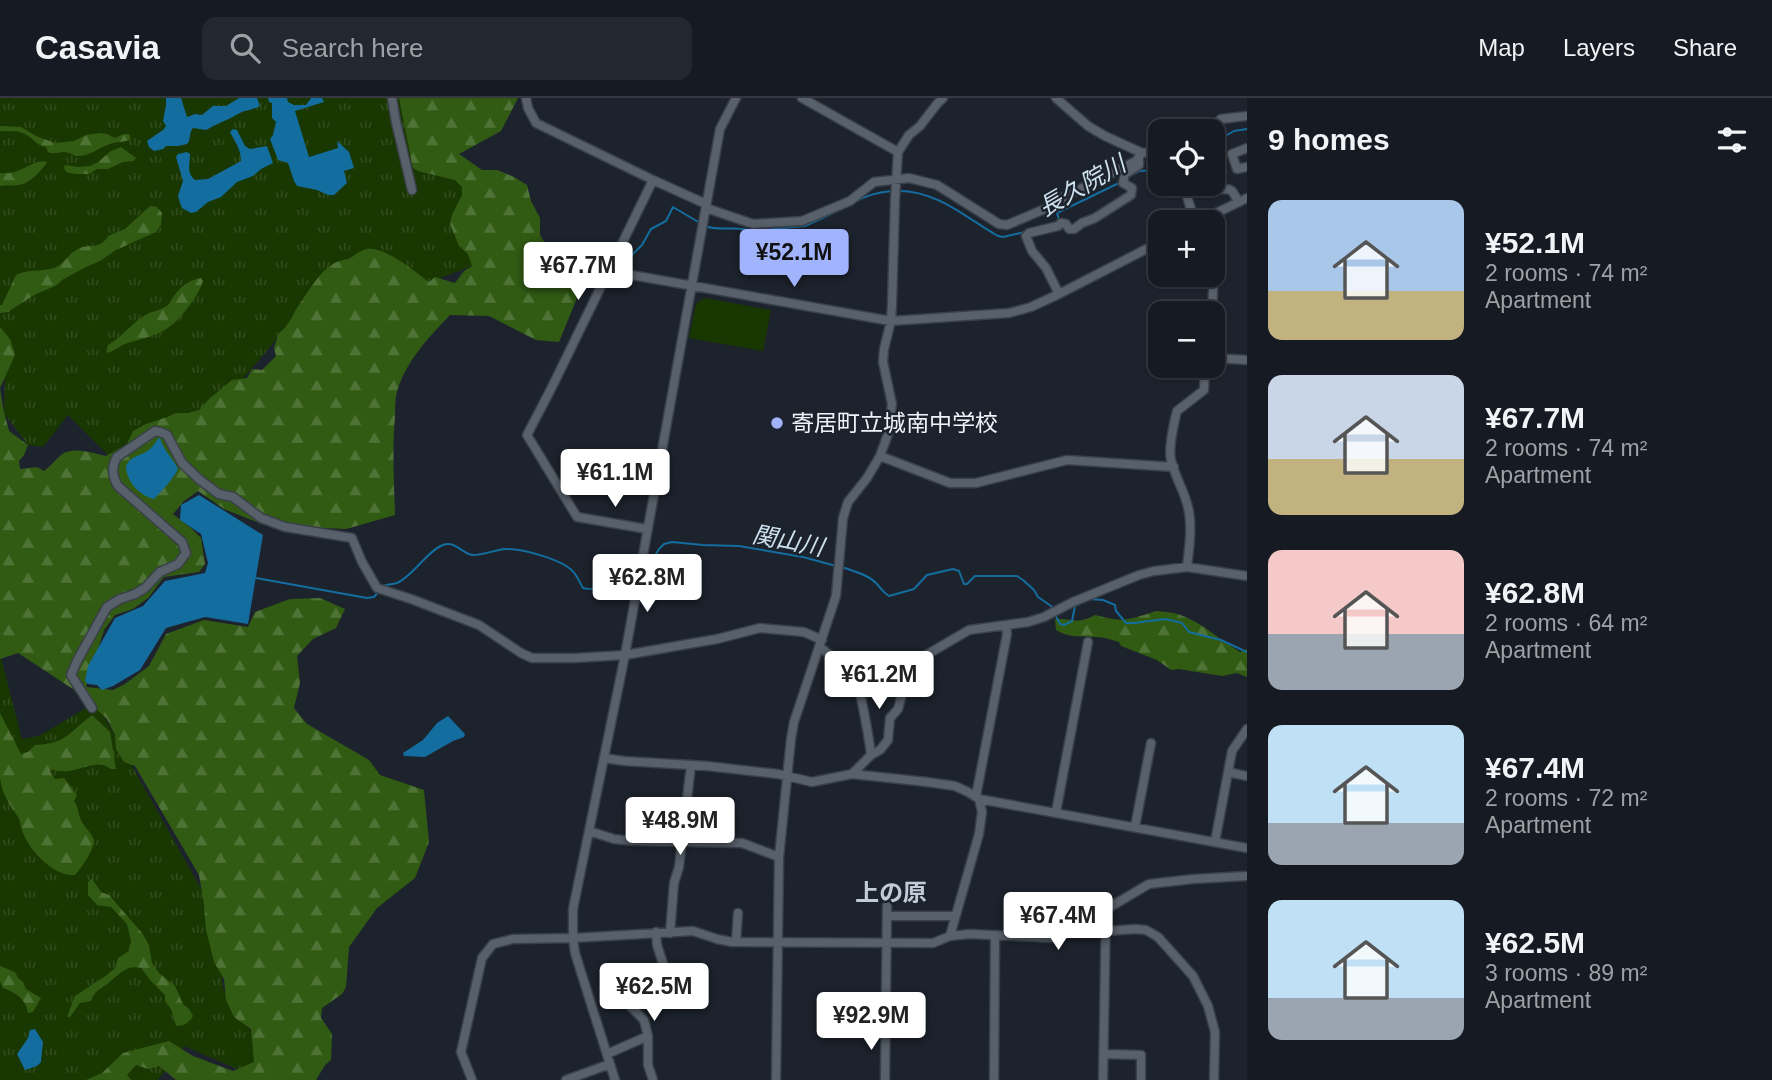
<!DOCTYPE html>
<meta charset="utf-8">
<style>
:root{--surface:#161a22;--page:#23272f;--text:#f1f3f6;--muted:#9ea1a5;--line:#353840;--accent:#a1b3fd}
body{margin:0;font-family:Arial,"Noto Sans JP",sans-serif;background:var(--page);color:var(--text);height:100vh;display:flex;flex-direction:column;font-size:26px;white-space:nowrap}
*{box-sizing:border-box;margin:0}
p{font-size:23px;color:var(--muted)}
.icon{flex:none;width:38px;height:38px;fill:none;stroke:currentColor;stroke-width:2;stroke-linecap:round;stroke-linejoin:round}
.map{position:relative;flex:1;overflow:hidden}
.drawer{display:flex;flex-direction:column;background:var(--surface);width:525px}
.drawer>*{flex:none}
.fabs{position:absolute;left:1148px;top:21px;display:grid;gap:14px}
.fabs a{display:grid;place-items:center;width:77px;height:77px;border-radius:14px;background:var(--surface);box-shadow:0 2px 5px #0004,0 0 0 2px var(--line);font-size:35px}
.price{position:absolute;translate:-50% -60px;padding:0 16px;border-radius:7px;background:#fff;color:#222;font-size:23px;line-height:46px;filter:drop-shadow(0 2px 4px #0008)}
.price::after{content:'';position:absolute;left:50%;top:42px;width:21px;height:16px;margin-left:-10px;background:inherit;clip-path:polygon(0 0,100% 0,50% 100%)}
.price.active{background:var(--accent);color:#111}
ul{padding:0;list-style:none}
li{display:flex;align-items:center;gap:21px;height:175px;padding:0 21px}
li span{display:grid;place-items:center;flex:none;width:196px;height:140px;border-radius:14px;color:#555}
li>.icon{margin-inline-start:auto}
span .icon{width:84px;height:84px;fill:#fffc;stroke-width:1}
li b{font-size:30px}
h2{display:flex;justify-content:space-between;align-items:center;height:84px;padding:0 21px;font-size:30px}
header{display:flex;align-items:center;gap:42px;box-sizing:border-box;height:98px;padding:0 35px;background:var(--surface);border-bottom:2px solid var(--line)}
header strong{font-size:33px}
nav{display:flex;gap:38px;margin-inline-start:auto;font-size:24px}
.search{width:490px;height:63px;background:var(--page);display:flex;align-items:center;gap:18px;box-sizing:border-box;padding:0 24px;border-radius:14px;color:var(--muted);font-size:26px}
main{display:flex;flex:1;min-height:0}
.map>svg:first-child{display:block}
.grass{fill:url(#grass-tufts)}
.forest{fill:url(#forest-firs)}
.park{fill:#193701}
.water{fill:#146d9f}
.lines{fill:none;stroke-linecap:round;stroke-linejoin:round}
.stream{stroke:#146d9f;stroke-width:2}
.minor-casing{stroke:#3a4047;stroke-width:11}
.minor{stroke:#58606b;stroke-width:8}
.poi-dot{fill:#a1b3fd;stroke:#1d232d;stroke-width:2.5}
.labels{text-anchor:middle;stroke-width:5;stroke-linejoin:round;paint-order:stroke}
.poi-label{font-size:23px;fill:#eef3f9;stroke:#1d232d;text-anchor:start}
.water-label{font-size:24px;font-style:italic;fill:#cee1ef;stroke:#1d232d}
.neighbourhood-label{font-size:24px;font-weight:bold;fill:#c2cbd8;stroke:#1d232d}
</style>
<header>
<strong>Casavia</strong>
<div class="search"><svg class="icon" aria-label="search" viewBox="0 0 24 24"><circle cx="10" cy="10" r="6"/><path d="M15 15l6 6"/></svg>Search here</div>
<nav><a>Map</a><a>Layers</a><a>Share</a></nav>
</header>
<main>
<div class="map">
<svg width="1247" height="982" viewBox="0 0 1247 982">
<defs>
<pattern id="grass-tufts" width="24" height="20" patternUnits="userSpaceOnUse" patternTransform="scale(1.75)"><rect width="24" height="20" fill="#193701"/><path d="M3 7l-1-3M5 7V3M7 7l1-3M15 17l-1-3M17 17v-4M19 17l1-3" fill="none" stroke="#304b1a"/></pattern>
<pattern id="forest-firs" width="22" height="20" patternUnits="userSpaceOnUse" patternTransform="scale(1.75)"><rect width="22" height="20" fill="#315b13"/><path d="M5 1l3.5 6h-7zM16 11l3.5 6h-7z" fill="#4f7336"/></pattern>
</defs>
<rect width="100%" height="100%" fill="#1d232d"/>
<path class="grass" d="M0 0H414L462 78 475 167 429 184 334 174 223 304 109 358 68 317 43 349 28 347 4 315 6 243 0 239Z
M0 556 22 641 39 638 96 604 217 819 223 891 269 961 237 971 184 948 158 982H0Z"/>
<path class="forest" d="M399 0H518L501 33 459 56 482 72H497L514 79 527 87 531 103 540 120V137L566 180 579 195 559 244 536 242 489 218 450 217C429 239 403 266 396 298 395 305 395 312 395 319 392 352 394 385 395 417L346 431 264 427 224 411 198 393 184 403 173 416 192 431 201 440 205 466 199 474 164 479 148 500 133 511 115 517 104 532 86 589 113 592 125 586 149 568 166 536 204 522 248 529 255 514 290 501 320 500 345 511 336 530 313 541 297 558 300 585 294 610 307 626 369 662 380 677 424 692 429 744 415 780 377 810 349 849 346 889 342 896 322 910 321 920 332 936 331 962 325 967 316 982H176L159 968 148 971 136 967 127 977 131 982H86L102 975 123 955 169 943 193 958 233 973 254 964 251 931 234 919 226 902 224 881 214 864 206 832 204 806 199 777 135 668 124 664 116 651 115 637 107 621 82 597 18 555 0 561V229L10 241 15 257 0 290 3 310 9 333 28 347 24 357 19 363 20 371 37 369 44 373C51 368 55 362 61 357 73 348 92 355 106 358L127 346 133 333 146 326 167 319 176 315H188L199 312 209 301 232 282 247 280 252 271 262 272 276 258 274 250 279 235C290 228 293 214 301 204 310 191 322 170 337 164 341 162 345 162 348 161 355 158 360 152 367 151 385 148 415 174 429 184L435 179 455 185 464 173 472 168 468 156 459 148 450 126 452 117 462 97V89L455 82 418 73 413 70Z
M0 28 21 29 36 38 55 45 74 43 86 37 100 35 107 36 115 40 124 36H129L131 41C124 45 118 43 110 46 99 49 91 58 79 58 73 59 71 54 64 54 57 54 55 57 48 54L46 49C35 47 34 40 25 36 17 32 9 34 0 33Z
M121 49 136 60 134 63 123 64 108 71H97L89 76H75L66 74 64 70 65 67 78 69 90 68 98 64 111 53Z
M45 63 47 65C40 73 30 86 19 87 12 88 6 87 0 88V75C23 77 24 65 45 63Z
M150 108 157 109 162 115 161 127 156 134 116 152 100 163 82 171 62 182 57 187 34 197 8 214 0 215V207H2L16 177C26 171 41 174 54 170 65 166 69 154 80 150 91 146 101 151 108 138L125 131Z
M201 180 203 183C200 192 195 200 190 207 170 233 161 236 131 244 121 246 114 254 106 255L108 247C122 239 133 224 147 216 153 213 162 212 168 207 170 205 172 200 174 198 181 188 189 182 201 180Z
M1156 513C1165 514 1175 514 1183 518 1204 526 1221 543 1240 554L1247 551V579L1237 575 1222 578 1179 571 1171 572 1157 562 1121 548 1119 544C1112 542 1104 539 1096 539 1081 538 1069 540 1056 532L1055 521C1074 520 1077 527 1095 517 1124 525 1128 522 1156 513Z
M0 615 21 656 28 654 35 647C67 646 69 634 92 617L110 634 116 671H111C98 660 82 672 67 673 61 674 55 672 50 671V674L55 681 64 680 77 697 74 703C79 710 78 717 82 724 85 730 93 736 94 743 94 751 81 771 75 777 54 779 30 753 23 735 21 730 21 724 18 719 10 707 2 696 0 680 0 659 0 636 0 615Z
M92 781 101 794 109 797 142 835 149 847 152 865 159 875 175 888 183 906 189 911 193 918C189 925 184 928 176 928L171 911 165 903V897L151 883 141 870C126 867 121 875 111 883 102 891 95 891 91 903L80 905 70 919H67L75 898 107 877 115 870 118 860 129 853 131 843 127 826 111 809 97 807 88 797V784Z
M0 868 15 874 18 880 23 884 26 891 41 900 33 914 28 915C26 901 15 894 3 890L0 883Z"/>
<path class="park" d="M704 200 771 212 763 253 689 240 696 206Z"/>
<path class="water" d="M166 0H181L187 19 195 16 202 17 213 8H226L239 0H257L260 8C253 12 245 12 238 16 228 22 216 26 206 32L193 30 191 33 189 43 187 46 178 48H166L163 51 154 53 149 49 147 43 163 32 166 28 163 23 166 7Z
M268 0H287L288 4 294 7H306L311 0H322L324 4 295 13 309 59 338 50 337 43 349 54 354 70 344 73 347 85 334 97H328L317 92 297 88 294 83 288 65 278 62 270 41 273 37 276 24 272 20V5L269 4Z
M233 31 237 32 245 48 250 51 267 48 273 65 261 71 253 78 237 84 221 99 208 104 196 114 191 115 182 110 180 105 178 98 183 83 176 59 178 56 187 54 190 56C190 66 186 75 195 82L208 81 241 63C241 51 235 44 230 34Z
M160 340C163 352 173 360 178 371 174 380 161 394 154 401 140 398 126 383 126 368 133 355 143 359 152 349 155 346 156 342 160 340Z
M199 397 263 437 248 526 205 519 166 530 140 572 113 588 102 592 97 587 88 586 85 583 88 568 115 520 143 508 165 483 205 475 208 465 201 436 180 422 181 407Z
M448 618 465 636 464 639 453 643 425 659 404 658 403 655 423 642 437 625Z
M35 931 43 944 41 964 37 968 25 972 17 956 28 940 30 932Z"/>
<g class="lines">
<path class="stream" d="M1213 60 1222 55 1225 38 1234 33 1247 31
M1128 79 1139 73 1160 72
M899 93C938 93 966 120 998 138L1003 139 1025 134
M853 105C867 97 878 94 894 93
M1059 122 1057 115 1121 84
M705 128C721 134 737 127 752 133L805 128 848 108
M618 163 626 166 629 160 642 147 651 131 666 123 673 109 700 125
M842 469C852 473 868 476 876 485 881 490 882 494 889 498L914 491 927 477 953 471 959 473 964 486H967L975 478H1017L1023 482 1034 492 1038 499 1054 510
M644 476 659 451 664 446 672 444 703 447 739 448 803 459 836 468
M256 480 367 500 374 499 379 493
M381 488C386 487 392 486 397 485 413 478 427 453 443 447 455 442 462 456 473 457 483 457 495 452 505 451 521 450 566 462 575 476 578 480 580 485 583 490 598 494 621 485 635 479
M1089 501 1103 502 1115 507 1116 513 1126 525H1134L1166 521 1182 525 1189 534 1221 542 1247 554
M1056 518 1060 526 1064 527 1072 523 1075 508 1081 505"/>
<defs>
<path id="minor" d="M392 0 396 24 412 92
M526 0 528 10 536 25 653 82 706 106
M802 0 898 54
M1056 0 1088 28 1105 38 1142 55 1160 53
M1209 33 1221 21 1247 18
M1247 50 1232 56 1237 71 1247 69
M706 110 753 126 802 123 850 103 874 84 909 80 937 87 999 126 1007 127 1047 110 1058 102 1136 63 1142 55
M1195 124 1185 92 1228 91 1232 93 1239 104
M1198 124 1247 100
M609 173 891 223 1009 215 1031 209 1059 196 1160 144
M1059 196 1046 170 1032 153 1026 138 1029 135 1058 128 1061 125 1066 126 1069 131H1074L1082 125 1095 120 1131 97 1132 90 1123 85 1125 76 1139 67V62
M1212 215 1215 149 1220 114
M1213 260 1247 262
M880 358 950 385H976L1067 362 1174 369
M647 431 577 419 527 337 552 289 653 82
M1187 469C1189 451 1192 432 1189 414 1186 395 1175 380 1171 362 1168 349 1174 325 1177 313L1204 292 1205 268
M820 549 836 562 856 574 872 577H892L969 532 1028 524 1044 519 1073 504 1139 477 1154 473 1187 469 1247 478
M856 574C861 602 868 629 871 657
M92 610 71 577 77 563 107 509 120 501 135 496 145 490 160 474 178 466 186 455 182 444 118 388C112 378 111 369 117 359L155 333 160 334 167 337 182 365 200 382 219 396 233 399 261 420 285 429 352 440 362 464 377 490 411 501 479 527 521 555 532 560H575L625 557 717 541 760 530 804 534 822 542
M604 660 624 663 707 668 778 676 812 684 852 676 927 684 955 688 968 694 979 701 1247 750
M1228 674 1247 678
M852 676 871 657 880 652 888 642 890 620 898 611 907 578 905 570
M976 698 1007 536 1006 528
M1056 714 1088 544
M1135 729 1151 645
M589 733 614 741 633 743 742 745 779 759
M1215 744 1232 653 1247 631
M887 818H955
M1107 833 1136 831 1146 832 1158 839 1193 878 1208 908 1215 934 1214 982
M670 835 674 785 679 769 691 667
M950 838 979 736 982 714 979 701
M736 844 738 815
M648 938 644 922 631 909 632 905 666 889 667 878 657 847 656 834
M607 956 648 938V967L653 982
M1104 956 1141 957V982
M472 982 461 954 482 860 493 846 513 841 573 840 693 833 717 841 732 844 933 845 950 838 970 836 1055 840 1066 835 1149 786 1193 781 1247 778
M566 982 610 966
M615 982 575 855 573 840V811L625 557 720 31 736 0
M776 982 779 759 791 641 794 624 836 498 843 420 848 404 867 380 880 358 888 336 892 306 883 264 884 251 891 223 892 206 895 102 898 54 909 37 920 28 937 6 943 0
M885 982 887 808
M994 982 995 838
M1103 982 1106 811"/>
</defs>
<use href="#minor" class="minor-casing"/>
<use href="#minor" class="minor"/>
</g>
<circle class="poi-dot" cx="777" cy="325" r="7"/>
<g class="labels">
<g class="poi-label">
<text x="791" y="333">寄居町立城南中学校</text>
</g>
<g class="water-label">
<text transform="translate(1082 88) rotate(-30)" y="8">長久院川</text>
<text transform="translate(788 443) rotate(11)" y="8">関山川</text>
</g>
<g class="neighbourhood-label">
<text x="891" y="803">上の原</text>
</g>
</g>
</svg>
<div class="fabs">
<a><svg class="icon" aria-label="locate" viewBox="0 0 24 24"><circle cx="12" cy="12" r="6"/><path d="M12 2v4M12 18v4M2 12h4M18 12h4"/></svg></a>
<a>+</a>
<a>−</a>
</div>
<b class="price active" style="left:794px;top:191px">¥52.1M</b>
<b class="price" style="left:578px;top:204px">¥67.7M</b>
<b class="price" style="left:615px;top:411px">¥61.1M</b>
<b class="price" style="left:647px;top:516px">¥62.8M</b>
<b class="price" style="left:879px;top:613px">¥61.2M</b>
<b class="price" style="left:680px;top:759px">¥48.9M</b>
<b class="price" style="left:1058px;top:854px">¥67.4M</b>
<b class="price" style="left:654px;top:925px">¥62.5M</b>
<b class="price" style="left:871px;top:954px">¥92.9M</b>
</div>
<section class="drawer">
<h2>9 homes<svg class="icon" aria-label="filters" viewBox="0 0 24 24"><path d="M4 7h16M4 17h16"/><circle cx="9" cy="7" r="2"/><circle cx="15" cy="17" r="2"/></svg></h2>
<ul>
<li><span style="background:linear-gradient(#a9c7e8 65%,#c2b280 0)"><svg class="icon" aria-label="home" viewBox="0 0 24 24"><path d="M3 11l9-7 9 7M6 9v11h12V9"/></svg></span><div><b>¥52.1M</b><p>2 rooms · 74 m²</p><p>Apartment</p></div></li>
<li><span style="background:linear-gradient(#c9d6e8 60%,#c2b280 0)"><svg class="icon" aria-label="home" viewBox="0 0 24 24"><path d="M3 11l9-7 9 7M6 9v11h12V9"/></svg></span><div><b>¥67.7M</b><p>2 rooms · 74 m²</p><p>Apartment</p></div></li>
<li><span style="background:linear-gradient(#f6c9c9 60%,#9aa5b1 0)"><svg class="icon" aria-label="home" viewBox="0 0 24 24"><path d="M3 11l9-7 9 7M6 9v11h12V9"/></svg></span><div><b>¥62.8M</b><p>2 rooms · 64 m²</p><p>Apartment</p></div></li>
<li><span style="background:linear-gradient(#bfe0f5 70%,#9aa5b1 0)"><svg class="icon" aria-label="home" viewBox="0 0 24 24"><path d="M3 11l9-7 9 7M6 9v11h12V9"/></svg></span><div><b>¥67.4M</b><p>2 rooms · 72 m²</p><p>Apartment</p></div></li>
<li><span style="background:linear-gradient(#bfe0f5 70%,#9aa5b1 0)"><svg class="icon" aria-label="home" viewBox="0 0 24 24"><path d="M3 11l9-7 9 7M6 9v11h12V9"/></svg></span><div><b>¥62.5M</b><p>3 rooms · 89 m²</p><p>Apartment</p></div></li>
</ul>
</section>
</main>
